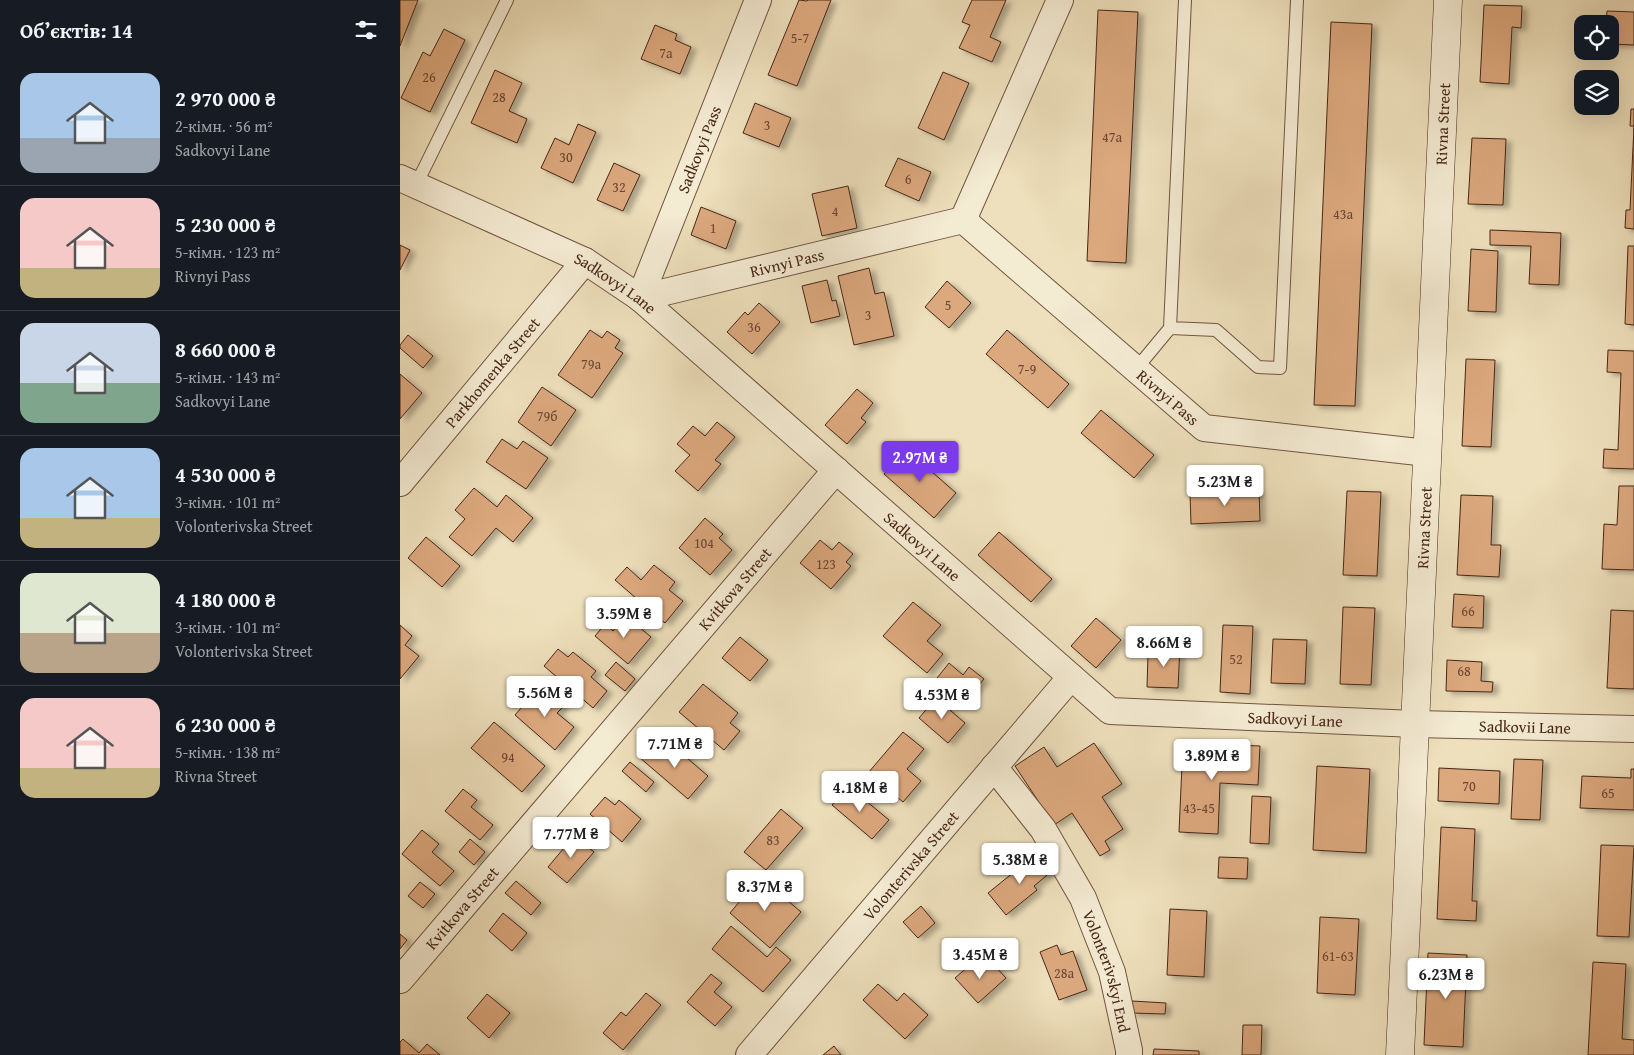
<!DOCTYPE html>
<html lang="uk">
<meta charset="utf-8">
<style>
:root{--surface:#171b24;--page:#20242c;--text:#f1f3f6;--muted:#9ea1a6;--line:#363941;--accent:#7c3aed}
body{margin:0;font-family:"Gentium Book Plus",serif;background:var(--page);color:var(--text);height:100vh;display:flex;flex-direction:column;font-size:19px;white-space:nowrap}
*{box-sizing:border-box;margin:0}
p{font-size:16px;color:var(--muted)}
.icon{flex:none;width:28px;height:28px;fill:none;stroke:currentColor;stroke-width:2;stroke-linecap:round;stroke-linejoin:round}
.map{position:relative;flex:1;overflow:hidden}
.details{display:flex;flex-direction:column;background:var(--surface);width:400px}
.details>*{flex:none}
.tools{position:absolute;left:1174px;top:15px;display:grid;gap:10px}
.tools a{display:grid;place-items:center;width:45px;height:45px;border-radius:10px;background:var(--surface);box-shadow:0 5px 20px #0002;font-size:25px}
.price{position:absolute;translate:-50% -42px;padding:0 11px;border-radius:5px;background:#fff;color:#222;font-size:16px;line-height:32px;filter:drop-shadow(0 1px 2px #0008)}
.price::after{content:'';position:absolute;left:50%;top:30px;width:15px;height:11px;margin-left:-8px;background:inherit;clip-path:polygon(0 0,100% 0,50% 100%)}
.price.current{background:var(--accent);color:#fff}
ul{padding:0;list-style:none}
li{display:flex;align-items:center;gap:15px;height:125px;padding:0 20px}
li+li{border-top:1px solid var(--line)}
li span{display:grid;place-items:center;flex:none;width:140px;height:100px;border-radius:15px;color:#555}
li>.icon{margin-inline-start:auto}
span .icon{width:60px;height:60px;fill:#fffc;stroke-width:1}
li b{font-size:21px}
h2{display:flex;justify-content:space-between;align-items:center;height:60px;padding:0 20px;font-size:21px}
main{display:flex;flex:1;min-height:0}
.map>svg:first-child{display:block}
.building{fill:#dca87e;stroke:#472617;filter:url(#shadow)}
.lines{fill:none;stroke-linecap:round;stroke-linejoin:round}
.lane-casing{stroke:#715440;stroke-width:14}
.street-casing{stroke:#715440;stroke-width:28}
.secondary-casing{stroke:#472617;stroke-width:29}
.lane{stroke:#f4ebd3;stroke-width:12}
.street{stroke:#f4ebd3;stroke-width:26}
.secondary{stroke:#f4ebd3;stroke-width:28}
.labels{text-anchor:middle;stroke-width:4;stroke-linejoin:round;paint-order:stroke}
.number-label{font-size:14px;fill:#6c4631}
.street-label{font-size:16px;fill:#472617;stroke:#f4ebd3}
</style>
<main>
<section class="details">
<h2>Об’єктів: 14<svg class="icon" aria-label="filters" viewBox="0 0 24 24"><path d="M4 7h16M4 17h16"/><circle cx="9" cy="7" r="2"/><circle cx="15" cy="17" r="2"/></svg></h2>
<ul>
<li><span style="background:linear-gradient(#a9c7e8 65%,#9aa5b1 0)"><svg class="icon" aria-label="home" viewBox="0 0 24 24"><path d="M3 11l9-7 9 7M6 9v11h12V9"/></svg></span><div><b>2 970 000 ₴</b><p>2-кімн. · 56 m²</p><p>Sadkovyi Lane</p></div></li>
<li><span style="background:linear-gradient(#f6c9c9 70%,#c2b280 0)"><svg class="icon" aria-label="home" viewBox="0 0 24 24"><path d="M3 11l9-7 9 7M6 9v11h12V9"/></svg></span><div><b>5 230 000 ₴</b><p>5-кімн. · 123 m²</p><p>Rivnyi Pass</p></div></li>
<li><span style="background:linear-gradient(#c9d6e8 60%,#7fa58c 0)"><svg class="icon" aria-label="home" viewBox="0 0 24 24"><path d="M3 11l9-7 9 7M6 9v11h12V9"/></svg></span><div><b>8 660 000 ₴</b><p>5-кімн. · 143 m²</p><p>Sadkovyi Lane</p></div></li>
<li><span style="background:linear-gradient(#a9c7e8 70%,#c2b280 0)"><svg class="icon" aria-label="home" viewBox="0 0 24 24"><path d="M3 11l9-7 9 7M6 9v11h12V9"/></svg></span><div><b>4 530 000 ₴</b><p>3-кімн. · 101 m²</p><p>Volonterivska Street</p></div></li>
<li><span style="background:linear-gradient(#dfe7d0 60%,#b9a48a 0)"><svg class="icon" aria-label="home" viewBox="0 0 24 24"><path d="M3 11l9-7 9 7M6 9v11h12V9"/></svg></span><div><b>4 180 000 ₴</b><p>3-кімн. · 101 m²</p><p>Volonterivska Street</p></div></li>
<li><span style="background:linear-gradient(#f6c9c9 70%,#c2b280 0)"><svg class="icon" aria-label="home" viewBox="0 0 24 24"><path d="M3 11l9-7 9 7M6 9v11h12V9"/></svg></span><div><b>6 230 000 ₴</b><p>5-кімн. · 138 m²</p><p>Rivna Street</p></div></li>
</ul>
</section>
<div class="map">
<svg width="1234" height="1055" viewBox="0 0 1234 1055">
<defs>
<filter id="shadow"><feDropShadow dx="5.5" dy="3" stdDeviation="2.5" flood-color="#0004"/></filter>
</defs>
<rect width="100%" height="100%" fill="#eee0bc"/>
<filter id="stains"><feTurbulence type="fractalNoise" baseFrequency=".004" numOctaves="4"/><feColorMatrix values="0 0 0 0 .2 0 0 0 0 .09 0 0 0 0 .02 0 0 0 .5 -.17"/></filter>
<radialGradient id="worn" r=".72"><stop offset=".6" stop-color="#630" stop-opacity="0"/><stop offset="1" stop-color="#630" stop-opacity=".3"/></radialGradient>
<path class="building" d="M0 0H18L0 46Z
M399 0 407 1 408 0H431L397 86 368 75Z
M572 0H606L590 37 601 42 592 62 559 48 570 25 562 22Z
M1084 5 1122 6 1121 28 1112 27 1109 84 1080 82Z
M698 10 738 12 726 263 687 261Z
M1207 11 1234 12V45L1210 44V24H1206Z
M931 22 972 24 955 406 914 405Z
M255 25 277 34 275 40 291 47 280 74 241 59Z
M44 29 65 40 30 112 1 98 23 52 30 56Z
M95 70 122 83 109 111 127 119 117 143 71 123Z
M543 72 569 83 544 140 518 128Z
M355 103 391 118 379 147 343 133Z
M1231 109H1234V229L1225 228 1226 210H1230L1234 126H1230Z
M178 124 196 132 173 183 141 168 155 138 169 145Z
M1072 138 1106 139 1103 205 1068 204Z
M498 158 531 172 519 201 485 186Z
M214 163 240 175 223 211 197 200Z
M448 186 457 228 422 236 412 194Z
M301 207 336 221 326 249 291 235Z
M1090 230 1161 233 1159 285 1129 284 1131 246 1090 245Z
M0 245 10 250 0 270Z
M1228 246H1234V325L1225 324Z
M1071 249 1098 251 1096 312 1068 311Z
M469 268 475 294 484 292 494 336 454 345 438 276Z
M427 280 432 301 436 300 440 316 411 323 402 286Z
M547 281 571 303 549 328 525 307Z
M359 303 380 322 352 354 327 332 345 312 348 315Z
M190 330 202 338 207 331 220 340 215 348 223 353 192 398 158 375Z
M607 330 669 384 648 408 586 354Z
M8 335 33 356 23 368 0 348V345Z
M1208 350 1234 351V469L1203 468 1204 449 1218 450 1221 373 1207 372Z
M1066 359 1095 360 1091 447 1062 446Z
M0 374 22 393 0 419Z
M142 387 176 410 151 446 118 422Z
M457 389 473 403 461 418 466 422 447 444 425 425Z
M701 410 754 455 734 478 681 433Z
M317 422 335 437 315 460 321 464 298 491 275 471 290 455 277 444 293 426 305 436Z
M102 439 117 449 123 441 148 458 126 489 86 462Z
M506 449 556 493 534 518 484 474Z
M1219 486H1234V570L1202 569 1204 524 1217 525Z
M74 488 97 507 106 495 133 518 113 542 96 528 72 556 49 537 65 519 55 510Z
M859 490 860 521 791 524 790 493Z
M947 491 981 492 977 576 943 575Z
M1061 495 1093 496 1091 545H1101L1099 577 1057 575Z
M305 518 323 534 319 538 332 550 310 575 279 548Z
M599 532 652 579 631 602 578 555Z
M26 537 60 566 42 587 8 558Z
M420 540 432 550 439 542 453 554 446 562 451 566 431 589 400 563Z
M254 565 275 582 269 590 283 601 265 623 215 580 227 567 241 580Z
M1054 594 1084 596 1083 628 1052 627Z
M513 602 541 625 527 641 543 654 527 673 483 636Z
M943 607 975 608 971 685 940 684Z
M1211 610 1234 611V689L1207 688Z
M226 616 251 637 228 664 195 636 205 624 213 631Z
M696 618 721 640 696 668 671 646Z
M0 625 12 636 5 645 19 656 0 679Z
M823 625 853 626 850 694 820 692Z
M340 637 368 660 350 681 322 658Z
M873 639 907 640 905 684 871 683Z
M763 645 780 646 778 688 747 687 748 654 762 655Z
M158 649 168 657 173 652 196 671 191 677 207 691 193 708 144 666Z
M1047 660 1082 662 1081 681 1093 682 1092 692 1046 691Z
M216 662 235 679 225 691 205 675Z
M549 663 563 675 569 667 584 679 565 702 537 678Z
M303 684 338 713 330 723 340 731 324 750 279 712Z
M140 686 164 706 157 713 174 727 155 750 115 715Z
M536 698 565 723 548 743 519 718Z
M94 722 145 766 122 792 71 748Z
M503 732 524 749 507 769 521 781 503 802 468 773Z
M253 741 274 758 280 752 308 776 288 799 239 757Z
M694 743 722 784 702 797 723 829 705 841 710 850 700 856 672 813 654 825 615 766 644 747 657 767Z
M783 743 860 746 858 785 820 783 818 834 779 832Z
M1114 759 1143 760 1140 820 1111 819Z
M230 762 254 782 246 792 222 771Z
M917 766 970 769 966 853 913 850Z
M1039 768 1100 771 1099 804 1038 801Z
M1231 769H1234V810L1180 808 1182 776 1231 778Z
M448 786 489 820 472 839 432 805Z
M63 789 77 800 71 807 93 825 80 840 45 811Z
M852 796 871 797 869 844 850 843Z
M205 797 215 805 219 800 241 819 222 842 190 814Z
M381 809 403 828 366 870 344 852Z
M1041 827 1075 829 1072 901H1077L1076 921 1037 919Z
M22 830 39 844 32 852 54 871 40 886 2 854Z
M174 836 194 852 167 883 148 867Z
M70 839 85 852 74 865 59 852Z
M1201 845 1234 846 1229 937 1197 936Z
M639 855 652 871 634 886 637 890 606 915 588 893 619 868 621 871Z
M819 857 848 858 847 879 818 878Z
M360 877 401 912 370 948 330 913Z
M116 881 141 903 131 915 105 893Z
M20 882 35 894 23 908 8 896Z
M521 906 535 923 518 938 503 922Z
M770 909 807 911 804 977 767 975Z
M103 913 127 933 112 951 89 931Z
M920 917 959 919 955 995 917 993Z
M331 926 367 957 376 947 391 960 363 992 312 949Z
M0 934 7 940 0 949Z
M657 945 661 955 673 951 687 990 659 1000 640 952Z
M1028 953 1067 955 1063 1047 1024 1045Z
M578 958 589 970 594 965 606 978 578 1003 555 978Z
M1193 962 1226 964 1222 1039 1234 1040V1055H1188Z
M311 974 322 983 314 992 332 1007 315 1026 287 1002Z
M478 984 497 1001 504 993 528 1015 505 1039 463 1000Z
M246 993 261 1005 223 1050 203 1033 221 1012 226 1016Z
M87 994 110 1013 89 1038 67 1018Z
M732 1001 766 1003 765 1014 731 1013Z
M843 1025H862L861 1055H842Z
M3 1039 19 1053 27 1044 40 1055H0V1042Z
M434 1046 441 1055H423Z
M754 1049 799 1051V1055H753Z"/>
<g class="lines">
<defs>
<path id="lane" d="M16 185 107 0
M770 328 816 330 858 367 880 368 897 0
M736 369 770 328 785 0"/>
<g id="street">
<path id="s1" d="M0 178 185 261 240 298 710 711 1015 724 1234 729"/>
<path id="s2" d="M563 220 804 428 1027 453"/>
<path d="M563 220 660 0"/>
<path id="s3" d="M240 298 563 220"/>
<path id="s4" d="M240 298 358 0"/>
<path id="s5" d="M0 483 185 261"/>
<path id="s6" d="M594 767 643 829 683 898 712 972 729 1050V1055"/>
<path id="s7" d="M0 980 436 470"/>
<path id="s8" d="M349 1055 671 677"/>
</g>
<g id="secondary">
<path id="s9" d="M1000 1055 1048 0"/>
</g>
</defs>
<use href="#lane" class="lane-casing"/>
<use href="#street" class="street-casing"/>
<use href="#secondary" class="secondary-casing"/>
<use href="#lane" class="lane"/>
<use href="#street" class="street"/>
<use href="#secondary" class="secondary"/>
</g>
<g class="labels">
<g class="number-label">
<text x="400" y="43">5-7</text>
<text x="266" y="58">7а</text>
<text x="29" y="82">26</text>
<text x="99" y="102">28</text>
<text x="367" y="130">3</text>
<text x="712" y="142">47а</text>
<text x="166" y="162">30</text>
<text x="508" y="184">6</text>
<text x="219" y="192">32</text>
<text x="435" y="216">4</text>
<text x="943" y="219">43а</text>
<text x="313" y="233">1</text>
<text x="548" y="310">5</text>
<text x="468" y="320">3</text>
<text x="354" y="332">36</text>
<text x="191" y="369">79а</text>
<text x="627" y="374">7-9</text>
<text x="147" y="421">79б</text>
<text x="304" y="548">104</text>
<text x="426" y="569">123</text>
<text x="1068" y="616">66</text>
<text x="836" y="664">52</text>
<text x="1064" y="676">68</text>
<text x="108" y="762">94</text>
<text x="1069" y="791">70</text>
<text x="1208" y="798">65</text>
<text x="799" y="813">43-45</text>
<text x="373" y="845">83</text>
<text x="938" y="961">61-63</text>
<text x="664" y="978">28а</text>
</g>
<g class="street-label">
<text dy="6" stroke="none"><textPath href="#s9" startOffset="932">Rivna Street</textPath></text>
<text dy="6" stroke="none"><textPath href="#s4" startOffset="160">Sadkovyi Pass</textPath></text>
<text dy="6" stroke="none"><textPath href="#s3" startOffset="151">Rivnyi Pass</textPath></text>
<text dy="6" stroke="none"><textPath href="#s1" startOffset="240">Sadkovyi Lane</textPath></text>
<text dy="6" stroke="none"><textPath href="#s5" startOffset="144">Parkhomenka Street</textPath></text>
<text dy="6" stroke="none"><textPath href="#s2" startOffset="271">Rivnyi Pass</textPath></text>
<text dy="6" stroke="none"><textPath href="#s9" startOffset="528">Rivna Street</textPath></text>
<text dy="6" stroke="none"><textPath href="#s1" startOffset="645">Sadkovyi Lane</textPath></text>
<text dy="6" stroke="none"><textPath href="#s7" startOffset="515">Kvitkova Street</textPath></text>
<text dy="6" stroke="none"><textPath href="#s1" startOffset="1080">Sadkovyi Lane</textPath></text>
<text dy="6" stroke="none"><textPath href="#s1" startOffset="1310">Sadkovii Lane</textPath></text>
<text dy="6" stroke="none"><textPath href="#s8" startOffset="249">Volonterivska Street</textPath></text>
<text dy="6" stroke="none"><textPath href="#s7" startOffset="95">Kvitkova Street</textPath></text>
<text dy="6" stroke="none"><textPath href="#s6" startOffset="236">Volonterivskyi End</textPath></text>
</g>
</g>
<rect width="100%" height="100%" filter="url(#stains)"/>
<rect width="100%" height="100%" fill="url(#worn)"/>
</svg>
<div class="tools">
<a><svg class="icon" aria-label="locate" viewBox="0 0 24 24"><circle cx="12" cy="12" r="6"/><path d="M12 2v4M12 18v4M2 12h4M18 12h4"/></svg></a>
<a><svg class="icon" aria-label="layers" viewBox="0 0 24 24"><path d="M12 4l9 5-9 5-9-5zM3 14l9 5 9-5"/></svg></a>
</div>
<b class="price current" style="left:520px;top:483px">2.97M ₴</b>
<b class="price" style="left:825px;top:507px">5.23M ₴</b>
<b class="price" style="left:224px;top:639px">3.59M ₴</b>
<b class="price" style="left:764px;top:668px">8.66M ₴</b>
<b class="price" style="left:145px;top:718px">5.56M ₴</b>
<b class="price" style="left:542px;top:720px">4.53M ₴</b>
<b class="price" style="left:275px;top:769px">7.71M ₴</b>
<b class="price" style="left:812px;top:781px">3.89M ₴</b>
<b class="price" style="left:460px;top:813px">4.18M ₴</b>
<b class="price" style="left:171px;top:859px">7.77M ₴</b>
<b class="price" style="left:620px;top:885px">5.38M ₴</b>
<b class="price" style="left:365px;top:912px">8.37M ₴</b>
<b class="price" style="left:580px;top:980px">3.45M ₴</b>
<b class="price" style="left:1046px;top:1000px">6.23M ₴</b>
</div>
</main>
